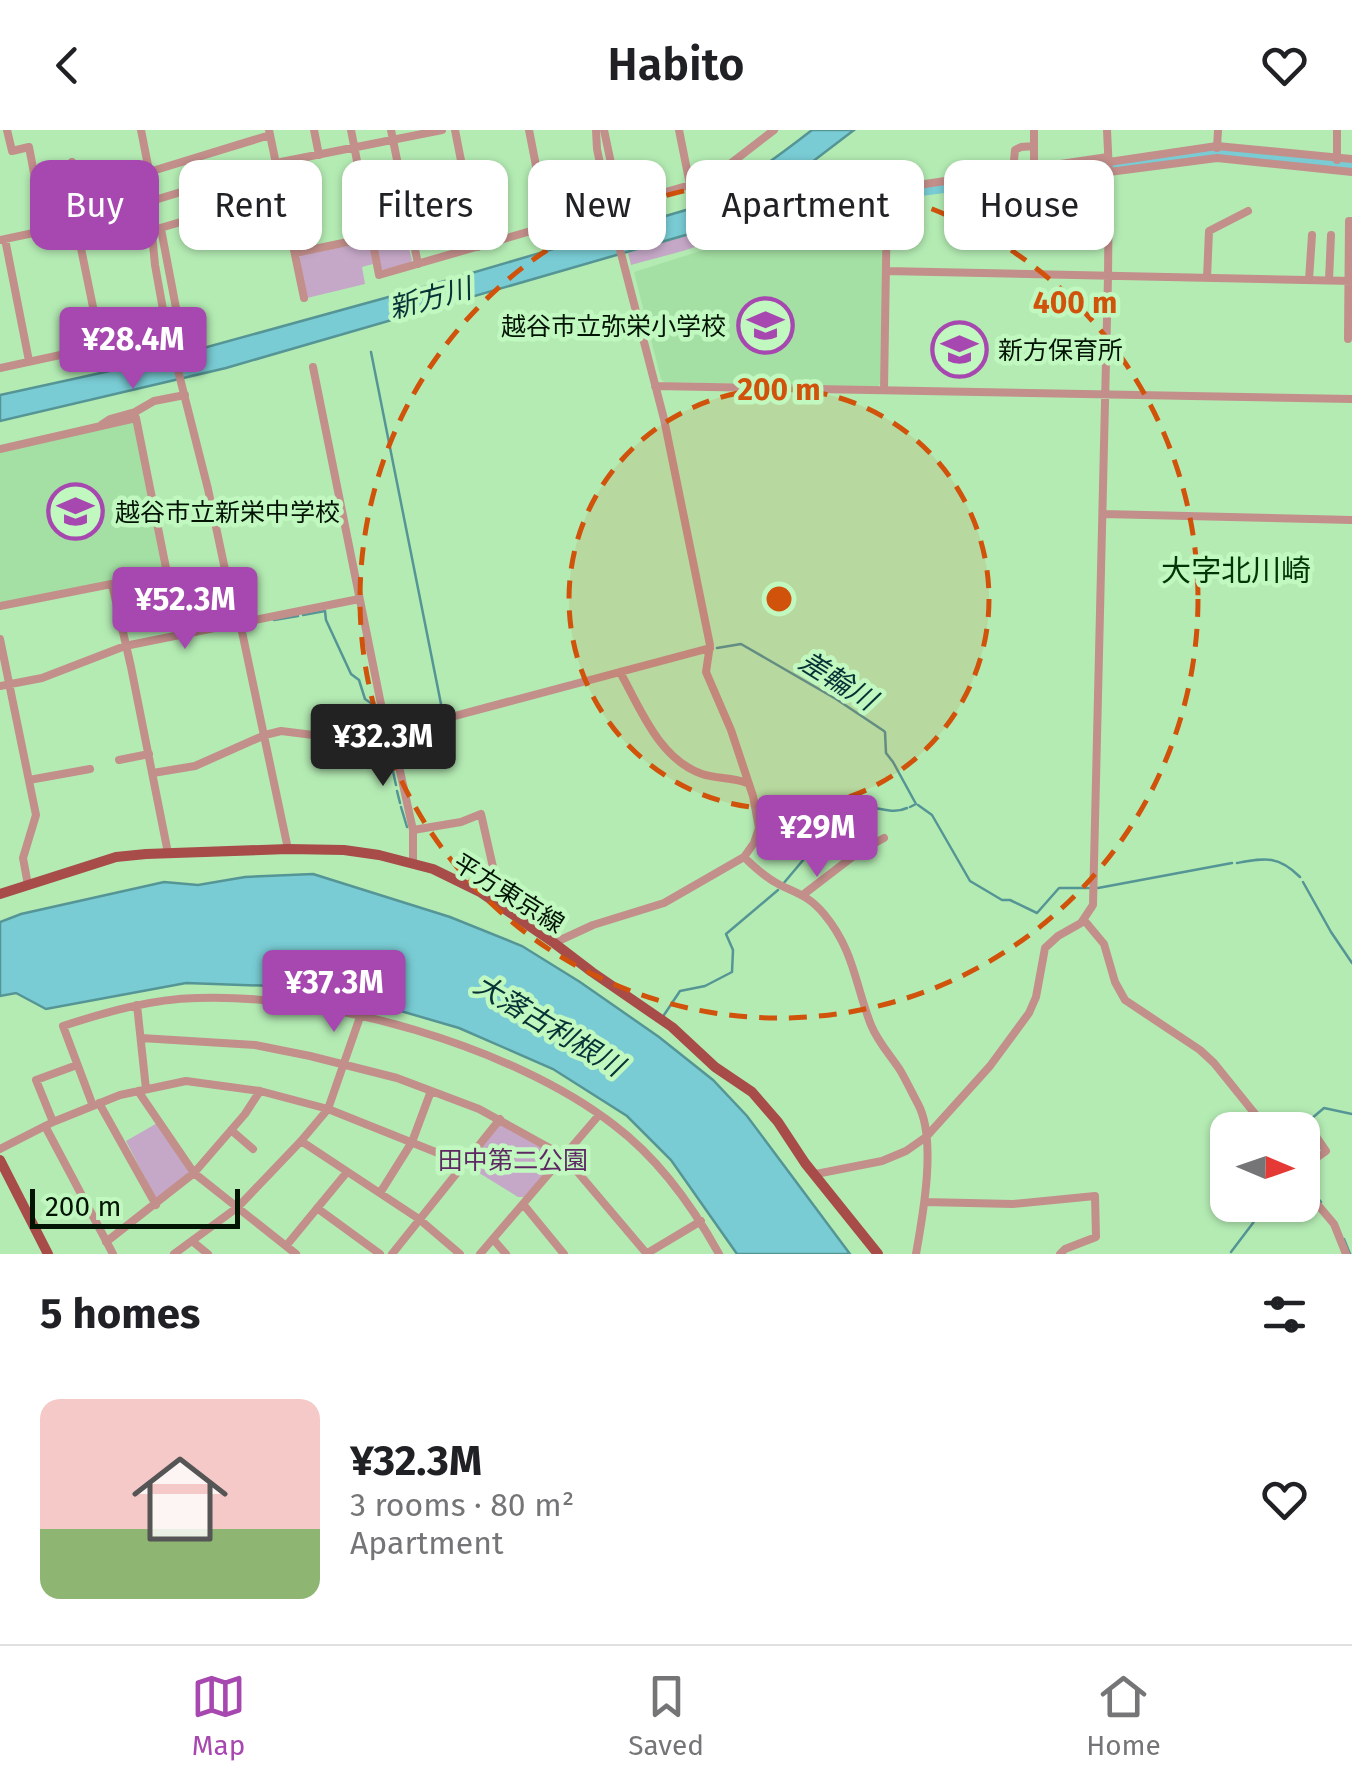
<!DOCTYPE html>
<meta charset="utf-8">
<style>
:root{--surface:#fff;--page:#f2f2f2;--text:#202124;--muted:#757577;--line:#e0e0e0;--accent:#a747b0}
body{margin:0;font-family:"Fira Sans","Noto Sans JP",sans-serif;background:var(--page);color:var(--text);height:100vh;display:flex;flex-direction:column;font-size:38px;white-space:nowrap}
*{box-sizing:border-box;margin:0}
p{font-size:32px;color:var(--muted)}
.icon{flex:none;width:55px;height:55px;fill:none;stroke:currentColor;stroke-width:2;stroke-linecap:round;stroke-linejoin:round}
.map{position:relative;height:1124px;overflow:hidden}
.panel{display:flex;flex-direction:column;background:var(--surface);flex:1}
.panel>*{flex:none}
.banner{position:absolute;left:30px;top:30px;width:1292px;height:90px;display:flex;gap:20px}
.needle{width:65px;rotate:92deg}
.controls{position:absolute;left:1210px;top:982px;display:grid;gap:20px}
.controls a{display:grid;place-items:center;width:110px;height:110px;border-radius:20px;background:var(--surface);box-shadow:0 2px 8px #0004;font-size:50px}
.scale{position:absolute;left:30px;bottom:25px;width:210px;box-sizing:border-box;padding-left:10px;border:5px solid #021403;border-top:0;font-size:28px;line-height:35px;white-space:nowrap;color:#021403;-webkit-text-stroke:8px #c1f8c0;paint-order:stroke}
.price{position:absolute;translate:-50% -85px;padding:0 22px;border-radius:10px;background:var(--accent);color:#fff;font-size:32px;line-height:65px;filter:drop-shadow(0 2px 5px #0008)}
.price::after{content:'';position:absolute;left:50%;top:60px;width:30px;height:22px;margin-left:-15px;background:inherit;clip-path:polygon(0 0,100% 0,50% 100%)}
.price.active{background:#222;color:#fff}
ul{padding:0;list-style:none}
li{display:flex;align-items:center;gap:30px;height:250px;padding:0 40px}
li+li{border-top:2px solid var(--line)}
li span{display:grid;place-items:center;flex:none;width:280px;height:200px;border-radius:20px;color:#555}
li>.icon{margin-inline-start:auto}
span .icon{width:120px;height:120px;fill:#fffc;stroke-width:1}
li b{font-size:42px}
h2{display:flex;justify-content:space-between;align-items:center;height:120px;padding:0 40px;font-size:42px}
.tag{padding:0 35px;border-radius:20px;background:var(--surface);box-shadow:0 2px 8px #0004;font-size:35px;line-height:90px}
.tag.active{background:var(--accent);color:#fff}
header{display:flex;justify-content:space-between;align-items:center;height:130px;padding:0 40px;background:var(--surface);font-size:45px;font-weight:600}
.menu{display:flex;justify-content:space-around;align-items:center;height:140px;border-top:2px solid var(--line);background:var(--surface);font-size:28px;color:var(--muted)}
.menu a{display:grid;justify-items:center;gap:5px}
.menu .active{color:var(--accent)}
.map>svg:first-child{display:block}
.built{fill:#a4e0a3}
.green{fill:#c5a8c7}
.water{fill:#79ccd4;stroke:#559595;stroke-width:2.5}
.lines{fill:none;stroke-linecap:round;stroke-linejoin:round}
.stream{stroke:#559595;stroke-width:2.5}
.river{stroke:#79ccd4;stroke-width:12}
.minor{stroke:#c38f8b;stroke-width:8}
.major{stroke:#a74c49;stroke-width:10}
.ring{fill:none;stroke:#d1520b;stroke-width:5;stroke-dasharray:18 12}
.labels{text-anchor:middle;stroke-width:9;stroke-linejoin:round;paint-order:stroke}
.poi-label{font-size:25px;fill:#021403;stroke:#c1f8c0;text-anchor:start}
.street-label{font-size:25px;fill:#021403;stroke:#c1f8c0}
.park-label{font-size:25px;fill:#5e2963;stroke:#c1f8c0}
.water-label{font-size:28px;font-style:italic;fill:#073236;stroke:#c1f8c0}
.quarter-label{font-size:30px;fill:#003605;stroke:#c1f8c0}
.centre{fill:#d1520b;stroke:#c1f8c0;stroke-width:5}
.ring-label{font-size:30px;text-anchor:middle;font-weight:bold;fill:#d1520b;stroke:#c1f8c0;stroke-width:9;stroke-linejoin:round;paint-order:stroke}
</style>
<header><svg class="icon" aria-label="back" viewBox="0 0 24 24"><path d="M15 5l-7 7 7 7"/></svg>Habito<svg class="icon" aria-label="heart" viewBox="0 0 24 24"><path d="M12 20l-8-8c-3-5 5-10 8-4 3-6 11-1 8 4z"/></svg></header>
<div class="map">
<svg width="1352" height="1124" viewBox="0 0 1352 1124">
<rect width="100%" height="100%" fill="#b4ebb3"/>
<path class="built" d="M879 76 883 80 881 253 877 257 664 252 661 249 634 142 814 85Z
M134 292 164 442 0 474V322Z"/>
<path class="green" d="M787 77C779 90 754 95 739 96 709 117 666 125 631 135L628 123 692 104 696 106 715 95 717 99 725 96 729 88 750 80Z
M406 107 412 130 410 133 383 140 381 139 375 114Z
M369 112 373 134 362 137 365 154 307 168 299 128 301 125Z
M500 989 564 1026 524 1067H518L463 1033Z
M159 992 193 1041 156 1069 126 1011Z"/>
<path class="water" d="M812 0H854L774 61V65L782 68 781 75 748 79 696 102 226 238 0 291V265L160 230 414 160 686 80C733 60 772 31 812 0Z
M313 744 450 787 522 816 580 852 659 907 713 950 747 986 850 1124H737L671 1030 627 986 553 939 459 898 363 870 274 856 186 853 46 879 16 863 0 866V792L21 784 164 752 198 755 245 747Z"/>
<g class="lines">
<path class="stream" d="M371 222 443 584
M303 485 325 481 326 490 351 544 359 550 365 569 375 576 383 605
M274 490 298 486
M717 518 741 514 836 569 884 601
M885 602 886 623 893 632 916 674 910 677
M387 615 396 655
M397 661 400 673
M918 675 932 685 970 751 1002 770H1010L1037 783 1059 758H1090
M401 677 407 697
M1237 733C1265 728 1278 725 1300 747
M1303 752 1331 802 1352 833
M783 754 804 729 856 685 860 678C876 674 890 686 907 678
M1098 758 1232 733
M664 885 680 861 705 856 732 842 733 820 726 804 778 760
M1298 1000 1324 978 1352 984
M1302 1031V1032
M1302 1050 1321 1072
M1344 1109 1350 1124
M1231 1122 1253 1093 1260 1077"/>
<path class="river" d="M768 72 805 75 1208 23H1224L1352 36"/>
<path class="minor" d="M7 0 12 21 29 17 45 100
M141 0 155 71
M269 0 304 168
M314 0 319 25
M351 0 379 145 690 55 717 44 774 0
M391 0 418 134
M455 0 478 117
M529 0 548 97
M604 0 620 76
M679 0 690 55
M1217 18 1218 0
M1337 30V0
M72 32 84 92
M1109 32 1217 16 1352 29
M1034 38V0
M1013 41 1015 20 1021 17 1034 16
M149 42 270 5
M1109 42 1217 28 1352 42
M918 55 1108 27
M149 73 155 135 164 185 208 359 231 468 241 497 288 719
M790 87 887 71 884 260
M76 94 101 216
M157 99 282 62
M5 109 29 231
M0 110 76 94 276 33 442 0
M295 123 372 107
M886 141 1352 151
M1207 148 1209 101 1248 81
M1309 150 1312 105
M1329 150 1331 105
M1348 209 1349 91H1352
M313 237 387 604 395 618 413 700V733
M0 238 180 199 161 99
M655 256 1352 269
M101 295 110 289 135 282 154 271 185 265
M0 319 136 288 167 443 0 476
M1103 384 1352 390
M112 454 131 537 168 723
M0 509 36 685 23 728 28 755
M620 542C640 578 659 629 702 644 717 649 732 647 747 653
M0 556 42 548 125 516 359 469
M119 630 149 624
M153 643 195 636 265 605 281 601 377 613 385 610 387 604 710 518
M29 650 90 639
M413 700 461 692 481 684 495 746 499 775
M744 727C755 738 766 748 780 755 799 764 810 767 824 784 854 820 855 854 871 895 878 912 890 925 900 940 906 950 912 963 918 974 937 1009 923 1085 916 1124
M804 764 860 721 884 708
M1084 790 1104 814 1115 852 1125 870 1200 920 1214 933 1268 1000
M554 813 593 795 664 773 744 727 754 713 759 698 753 666 731 600 706 542 710 515 664 289 612 89 597 19 596 0
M137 875 146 959
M141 908 255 915 310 926 397 948 479 979 564 1026 647 1124
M138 961 194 1043 296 1124
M99 973 156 1075
M93 976 63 896C106 882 151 869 197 868 325 863 512 916 614 995 659 1029 692 1075 719 1124
M53 992 36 950 77 935
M45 996 113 1124
M231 1000 253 1019
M301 1011 419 1089 460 1124
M0 1019 53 992 120 965 186 951 260 961 328 979 463 1033
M1302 1038 1326 1021 1315 1005
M816 1044 882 1031 906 1021 926 1007 990 936 1029 883 1036 867 1045 818 1058 806 1081 793 1093 775 1108 147 1109 42 1107 0
M1302 1056 1334 1094 1346 1124
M380 1063 412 1012 431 961
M925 1072 1013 1074 1095 1066 1096 1107 1065 1119 1060 1124
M523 1074 564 1124
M317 1078 380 1124
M493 1109 506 1124
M192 1111 208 1124
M106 1112 194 1043 245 984 260 961
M286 1116 347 1042
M174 1124 238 1077 301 1011 328 979 360 887
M392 1124 500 989
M480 1124 599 985
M646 1124 701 1091"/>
<path class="major" d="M0 764 116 727 146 724 288 719 344 720 379 725 433 739 480 762 554 813 592 842 672 897 715 937 752 962 778 992 805 1033 878 1124
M0 1030 48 1124"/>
</g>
<circle cx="779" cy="469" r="210" fill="#d1520b" fill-opacity=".12"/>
<g class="ring">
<circle cx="779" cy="469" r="210"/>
<circle cx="779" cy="469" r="419"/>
</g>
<defs>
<symbol id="school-ring" viewBox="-11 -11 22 22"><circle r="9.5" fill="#c1f8c0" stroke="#a747b0" stroke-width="1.5"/><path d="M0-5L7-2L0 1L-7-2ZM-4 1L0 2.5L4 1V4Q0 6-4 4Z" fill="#a747b0"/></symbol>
</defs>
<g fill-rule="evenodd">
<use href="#school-ring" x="734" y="164" width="63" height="63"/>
<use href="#school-ring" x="928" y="188" width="63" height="63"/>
<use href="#school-ring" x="44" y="350" width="63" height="63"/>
</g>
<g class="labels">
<g class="poi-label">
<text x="726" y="205" text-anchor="end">越谷市立弥栄小学校</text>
<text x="998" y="229">新方保育所</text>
<text x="115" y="391">越谷市立新栄中学校</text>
</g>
<g class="street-label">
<text transform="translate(509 763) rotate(32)" y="9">平方東京線</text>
</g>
<g class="park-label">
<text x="513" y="1039">田中第二公園</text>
</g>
<g class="water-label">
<text transform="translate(430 168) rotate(-15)" y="10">新方川</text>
<text transform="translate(838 550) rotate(32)" y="10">差輪川</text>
<text transform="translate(549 895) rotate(31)" y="10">大落古利根川</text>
</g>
<g class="quarter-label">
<text x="1236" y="451">大字北川崎</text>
</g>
</g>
<circle cx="779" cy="469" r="15" class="centre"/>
<g class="ring-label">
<text x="1075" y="183">400 m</text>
<text x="779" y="270">200 m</text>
</g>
</svg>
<div class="controls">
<a><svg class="needle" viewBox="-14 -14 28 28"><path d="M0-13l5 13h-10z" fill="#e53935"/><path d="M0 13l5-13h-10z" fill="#757577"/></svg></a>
</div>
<div class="scale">200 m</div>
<b class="price" style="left:133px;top:262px">¥28.4M</b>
<b class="price" style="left:185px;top:522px">¥52.3M</b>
<b class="price active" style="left:383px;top:659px">¥32.3M</b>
<b class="price" style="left:817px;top:750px">¥29M</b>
<b class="price" style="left:334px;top:905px">¥37.3M</b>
<div class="banner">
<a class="tag active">Buy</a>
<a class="tag">Rent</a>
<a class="tag">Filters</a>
<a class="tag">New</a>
<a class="tag">Apartment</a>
<a class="tag">House</a>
</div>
</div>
<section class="panel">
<h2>5 homes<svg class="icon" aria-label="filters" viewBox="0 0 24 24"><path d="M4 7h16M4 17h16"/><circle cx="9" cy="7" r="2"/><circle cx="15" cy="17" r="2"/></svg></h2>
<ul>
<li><span style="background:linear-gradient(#f6c9c9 65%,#8fb573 0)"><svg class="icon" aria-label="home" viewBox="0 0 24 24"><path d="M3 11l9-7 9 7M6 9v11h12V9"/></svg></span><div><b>¥32.3M</b><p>3 rooms · 80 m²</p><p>Apartment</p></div><svg class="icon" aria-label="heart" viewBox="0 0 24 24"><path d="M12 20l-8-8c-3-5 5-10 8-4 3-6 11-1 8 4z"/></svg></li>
</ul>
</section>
<nav class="menu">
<a class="active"><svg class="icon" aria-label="map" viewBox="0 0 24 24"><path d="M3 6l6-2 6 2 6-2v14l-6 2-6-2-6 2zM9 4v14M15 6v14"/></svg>Map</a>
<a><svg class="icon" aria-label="saved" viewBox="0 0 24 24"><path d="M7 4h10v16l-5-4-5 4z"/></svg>Saved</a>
<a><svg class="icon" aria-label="home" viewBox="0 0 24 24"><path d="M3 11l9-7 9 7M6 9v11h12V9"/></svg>Home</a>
</nav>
